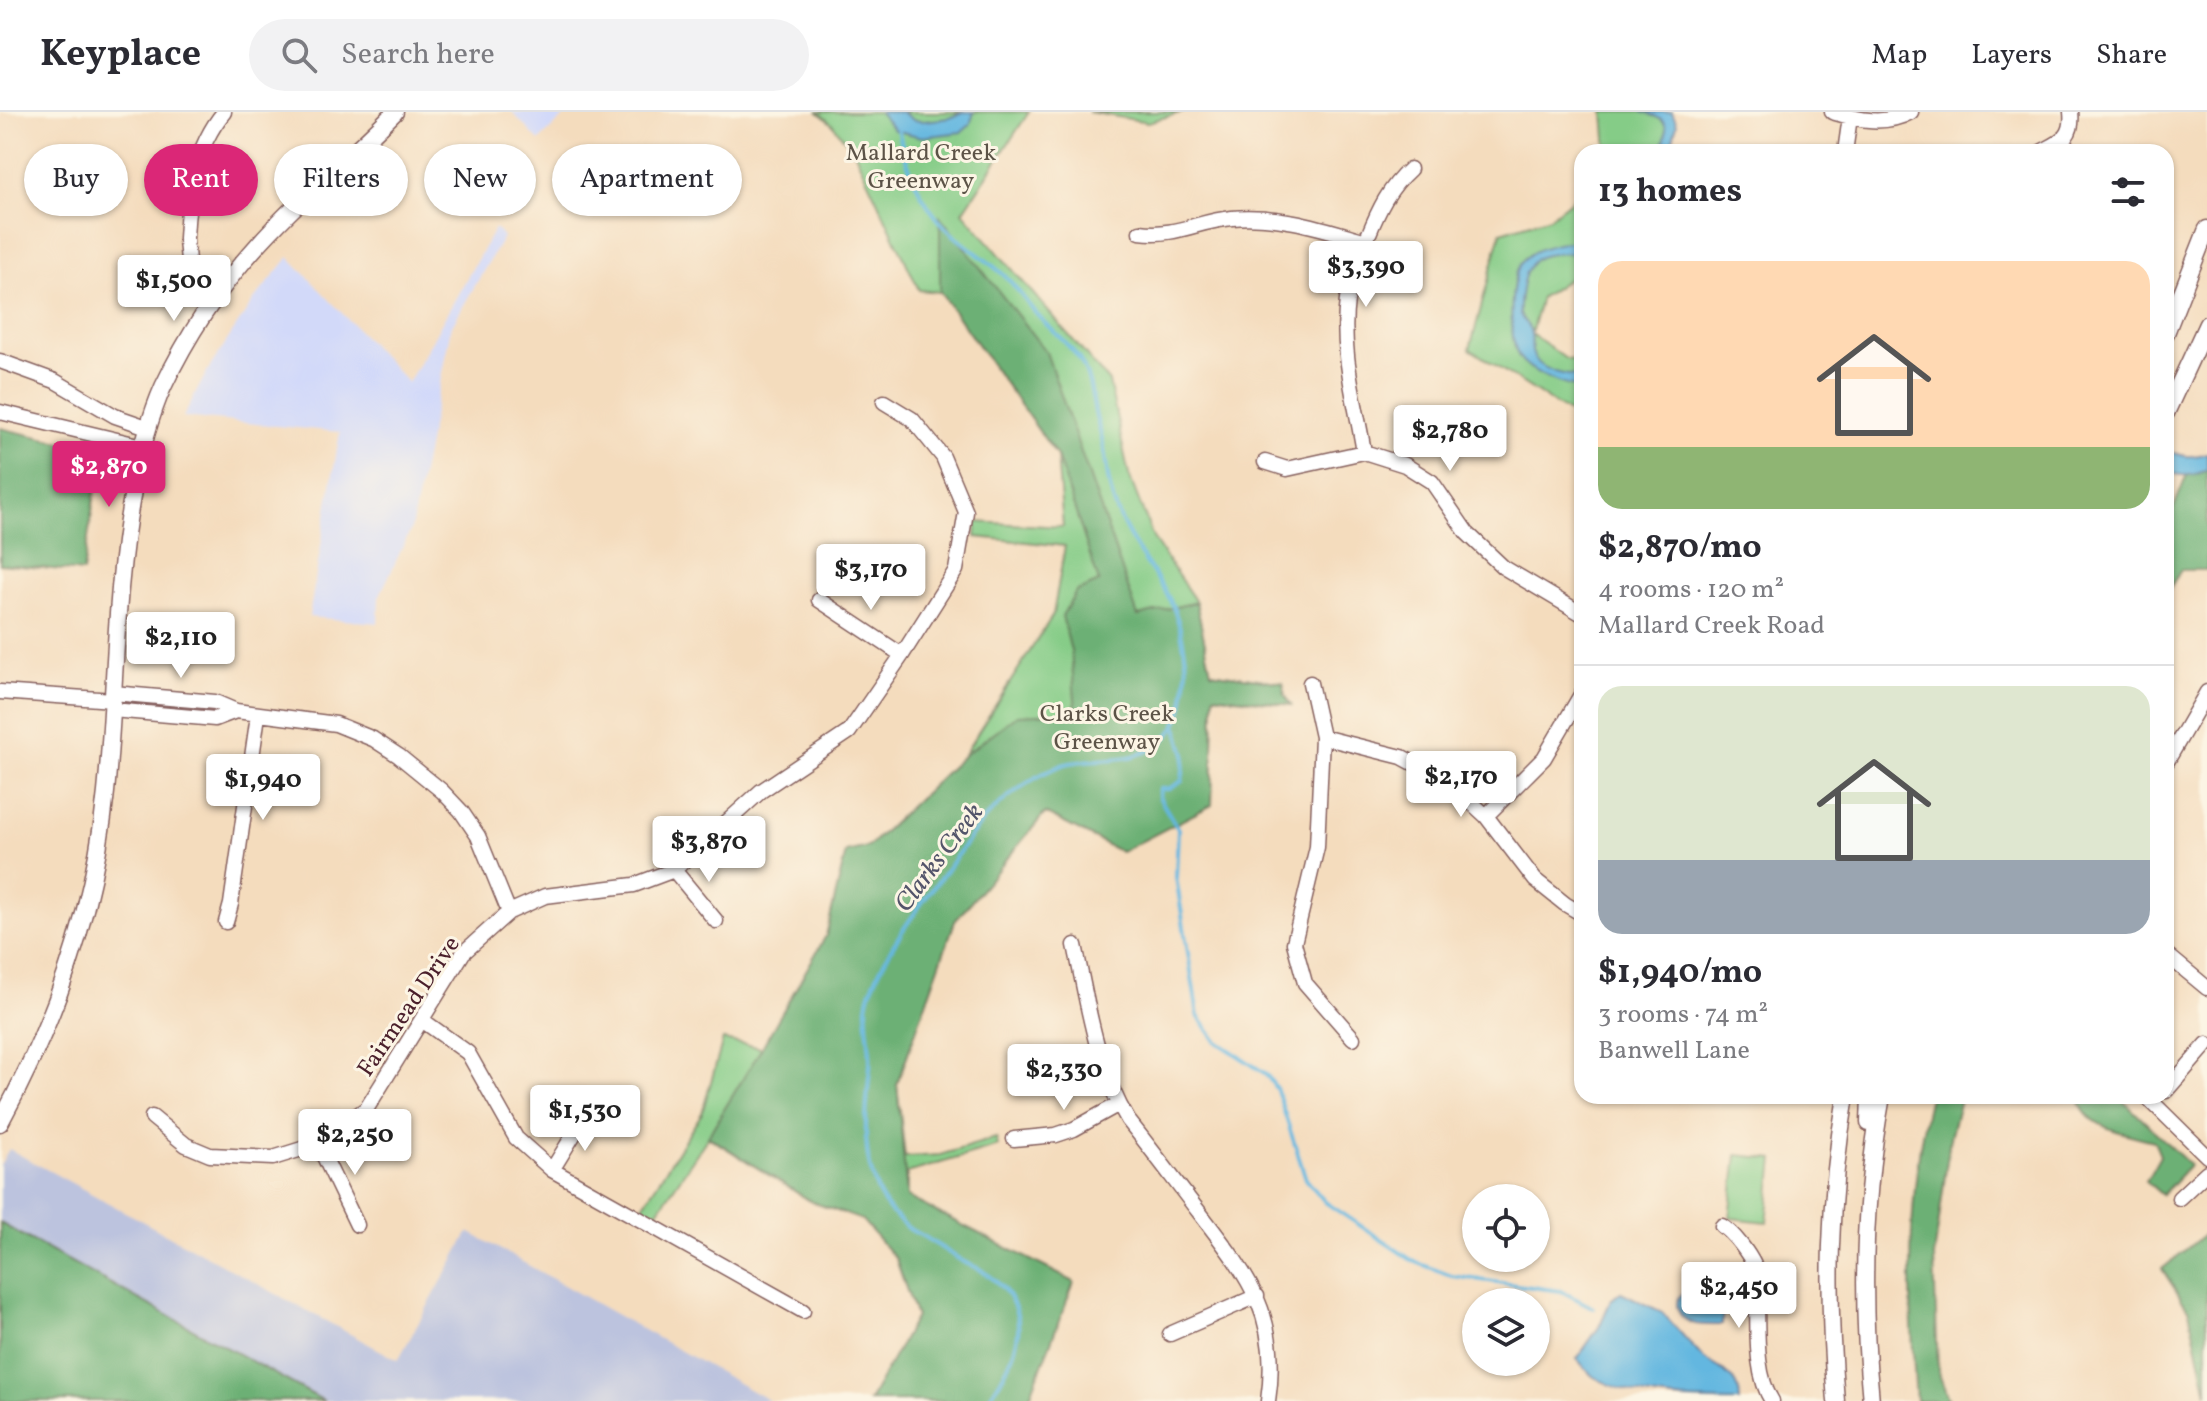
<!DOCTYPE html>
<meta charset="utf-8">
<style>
:root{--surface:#fff;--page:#f2f2f3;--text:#2b2b33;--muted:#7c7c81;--line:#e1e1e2;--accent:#db2777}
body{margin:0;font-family:Vollkorn,serif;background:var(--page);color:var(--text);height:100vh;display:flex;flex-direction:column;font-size:30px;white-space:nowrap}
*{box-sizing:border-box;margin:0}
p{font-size:26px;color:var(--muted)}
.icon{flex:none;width:44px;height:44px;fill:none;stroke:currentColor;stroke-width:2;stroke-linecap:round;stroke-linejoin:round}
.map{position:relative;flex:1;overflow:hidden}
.panel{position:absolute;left:1574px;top:32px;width:600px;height:960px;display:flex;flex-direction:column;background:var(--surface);border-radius:24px;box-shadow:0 2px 6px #0004}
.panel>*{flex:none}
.hud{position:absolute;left:24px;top:32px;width:760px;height:72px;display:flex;gap:16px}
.fabs{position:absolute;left:1462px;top:1072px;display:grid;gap:16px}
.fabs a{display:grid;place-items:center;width:88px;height:88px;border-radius:50%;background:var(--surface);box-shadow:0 2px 6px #0004;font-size:40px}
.price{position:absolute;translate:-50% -68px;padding:0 18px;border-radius:8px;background:#fff;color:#222;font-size:26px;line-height:52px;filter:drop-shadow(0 2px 4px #0008)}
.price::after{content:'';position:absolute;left:50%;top:48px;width:24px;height:18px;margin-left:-12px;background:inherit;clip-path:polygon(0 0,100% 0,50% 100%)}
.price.on{background:var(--accent);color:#fff}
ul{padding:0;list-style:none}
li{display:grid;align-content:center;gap:16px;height:424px;padding:0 24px}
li+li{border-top:2px solid var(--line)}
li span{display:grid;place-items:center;height:248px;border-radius:24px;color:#555}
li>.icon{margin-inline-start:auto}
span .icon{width:144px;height:144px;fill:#fffc;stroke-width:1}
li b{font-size:34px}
h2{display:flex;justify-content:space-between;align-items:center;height:96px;padding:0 24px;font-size:34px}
.tag{padding:0 28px;border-radius:36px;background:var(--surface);box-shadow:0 2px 6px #0004;font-size:28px;line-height:72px}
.tag.on{background:var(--accent);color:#fff}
header{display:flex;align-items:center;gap:48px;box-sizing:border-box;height:112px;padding:0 40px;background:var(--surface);border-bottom:2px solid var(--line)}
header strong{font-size:38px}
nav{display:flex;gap:44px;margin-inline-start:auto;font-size:28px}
.search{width:560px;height:72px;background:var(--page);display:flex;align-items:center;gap:20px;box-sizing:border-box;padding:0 28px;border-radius:44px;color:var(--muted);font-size:30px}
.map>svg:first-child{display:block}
.built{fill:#d2d9f9}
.industrial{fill:#bcc3de}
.green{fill:#85cc87;stroke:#687659;stroke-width:2}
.forest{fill:#6cb074;stroke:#5b6850;stroke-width:2}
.water{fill:#64b7e0;stroke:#576b86;stroke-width:2}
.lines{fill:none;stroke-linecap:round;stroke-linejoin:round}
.stream{stroke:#64b7e0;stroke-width:4}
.minor-casing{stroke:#86615e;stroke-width:17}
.major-casing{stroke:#86615e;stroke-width:19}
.minor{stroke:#fff;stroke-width:14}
.major{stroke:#fff;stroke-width:16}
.labels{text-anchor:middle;stroke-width:6;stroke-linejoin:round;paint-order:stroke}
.park-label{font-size:24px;fill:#5c5347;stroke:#fcf5e5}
.street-label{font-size:24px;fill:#4a1f2b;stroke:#fcf5e5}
.water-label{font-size:26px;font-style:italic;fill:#53546a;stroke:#fcf5e5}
</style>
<header>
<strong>Keyplace</strong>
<div class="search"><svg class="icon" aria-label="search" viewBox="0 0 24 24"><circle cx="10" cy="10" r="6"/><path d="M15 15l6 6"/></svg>Search here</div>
<nav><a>Map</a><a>Layers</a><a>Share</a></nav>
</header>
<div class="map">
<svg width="2207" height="1289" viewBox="0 0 2207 1289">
<rect width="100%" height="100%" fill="#fcf5e5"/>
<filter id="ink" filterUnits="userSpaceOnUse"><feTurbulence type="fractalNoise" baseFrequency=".0125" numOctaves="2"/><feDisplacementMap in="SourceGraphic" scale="16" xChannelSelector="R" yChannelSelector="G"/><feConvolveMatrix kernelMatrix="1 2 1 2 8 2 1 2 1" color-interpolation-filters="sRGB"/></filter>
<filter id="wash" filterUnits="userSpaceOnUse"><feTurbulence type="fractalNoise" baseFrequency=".006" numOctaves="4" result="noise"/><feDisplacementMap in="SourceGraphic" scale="32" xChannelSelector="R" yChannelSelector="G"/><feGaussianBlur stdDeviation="1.8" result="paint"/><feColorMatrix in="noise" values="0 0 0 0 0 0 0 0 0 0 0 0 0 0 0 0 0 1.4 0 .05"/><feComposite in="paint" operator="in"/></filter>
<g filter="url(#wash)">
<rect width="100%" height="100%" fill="#f4dcbd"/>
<path class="built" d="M512 0H569L539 29Z
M495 116 503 125 451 215 411 417 379 485 378 511 309 505 340 320 183 305 208 258 253 189 289 145 408 271Z"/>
<path class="industrial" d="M9 1037 398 1248 469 1120 770 1289H324L0 1111V1053Z"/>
<path class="green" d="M818 0H1029L963 100 1109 270 1129 363 1154 428 1196 490 1211 560 1283 571 1285 583 1291 593 1214 583 1212 693 1121 740 1045 701 955 809 897 972 905 1045 940 1043 996 1026 998 1034 907 1061V1085L1074 1170 1028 1289H869L916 1205 896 1147 862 1107 812 1090 708 1025 656 1102 642 1095 702 1001 723 928 762 936 826 824 846 740 868 735 963 644 1053 503 1065 434 976 425 977 410 1063 415 1057 344 940 180 919 178 855 41 833 13Z
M1088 0H1184L1148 10Z
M1604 0H1657L1672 13 1666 40H1607Z
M1582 80V160C1566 166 1556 177 1541 185L1531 222 1566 247 1582 249V303L1575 305 1470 237 1501 120 1550 105Z
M1737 1043 1774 1047 1767 1110 1730 1106Z"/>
<path class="forest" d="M940 104 1046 240 1138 504 1196 490 1211 560 1283 571 1285 583 1291 593 1214 583 1212 693 1121 740 1045 701 955 809 897 972 907 1085 1074 1170 1028 1289H869L916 1205 896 1147 862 1108 812 1090 708 1024 761 937 826 824 846 740 868 735 963 644 1017 603 1076 600 1071 539 1062 504 1076 480 1099 470 1057 344 940 180Z
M0 316 86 336 96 346 97 366 83 460 0 452Z
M2207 342V458H2181L2166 482V415L2192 350Z
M1930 984H1961L1950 1026 1934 1145 1938 1259 1949 1289H1916C1909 1188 1906 1083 1930 984Z
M2078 984H2118L2190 1053 2162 1083 2146 1069 2160 1044 2154 1029C2126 1021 2086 1018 2078 984Z
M0 1111 324 1289H0Z
M2207 1120V1281L2189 1199 2162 1157Z"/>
<path class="water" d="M879 0H902L913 8 924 9 949 6 963 0H974L970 13 962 20 922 25 894 18Z
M1641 0H1672L1677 12 1670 40H1662C1662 32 1666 27 1666 20 1668 6 1651 3 1641 0Z
M1582 128V142C1549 141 1527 138 1522 177 1521 184 1519 195 1520 202 1522 208 1528 212 1530 218 1534 228 1528 238 1536 248 1545 260 1568 264 1582 264V275C1565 276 1526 259 1518 243 1508 224 1509 162 1524 147 1539 133 1563 131 1582 128Z
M2166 338C2180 344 2192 347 2207 341V358C2193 365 2180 365 2166 359Z
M1621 1180 1662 1200 1703 1246 1721 1257 1735 1270 1739 1277 1740 1289C1691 1289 1637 1289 1594 1265 1588 1261 1583 1253 1577 1247L1599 1215 1611 1188Z
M1685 1180 1705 1181V1188H1723L1722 1213C1714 1213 1704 1213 1696 1212 1680 1209 1669 1190 1685 1180Z"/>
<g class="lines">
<path class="stream" d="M898 16C905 51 921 92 947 117 966 135 990 149 1009 168 1020 180 1028 194 1040 206 1052 219 1069 232 1079 247 1089 262 1092 283 1095 300 1097 311 1101 321 1103 332 1106 348 1107 364 1111 380 1120 417 1145 447 1165 479 1177 499 1183 525 1186 548 1188 559 1186 569 1185 580 1182 612 1167 635 1134 644 1111 650 1086 645 1062 653 1043 660 1023 673 1007 686 981 706 964 734 945 760 918 796 889 833 872 876 860 903 872 927 870 955 866 999 860 1041 879 1082 886 1096 899 1110 911 1118 916 1121 921 1123 926 1126 937 1133 948 1140 959 1147 966 1152 974 1154 981 1158 1039 1195 1020 1242 987 1289
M1177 615 1185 642 1182 669 1169 677H1160L1159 685 1178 717 1176 765 1198 904 1216 929 1266 962 1277 978 1306 1067 1325 1090 1413 1149 1452 1164 1561 1179 1594 1196"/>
</g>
</g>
<g filter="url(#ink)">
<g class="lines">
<defs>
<path id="minor" d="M1832 0C1859 8 1885 14 1911 0
M1845 40 1850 5
M2041 40C2061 29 2074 26 2071 0
M1140 120C1176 125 1198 109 1232 106 1279 102 1321 116 1366 129
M181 176C183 168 187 159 188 151 188 143 186 134 186 126 188 82 195 35 224 0
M0 249 55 269 115 304 147 315
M0 300 142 334
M1364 340C1356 291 1340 239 1347 188 1351 166 1360 145 1368 124 1379 97 1389 76 1410 57
M1265 350 1287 357 1364 340 1405 353 1432 370 1467 421 1503 455 1582 502
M819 488 902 543
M1310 571 1322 625 1317 735 1294 831 1305 871 1353 926
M0 580 113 588
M113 581 215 590 236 599 336 612 373 627 399 644 442 679 461 699 478 724 509 800
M112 598 215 607 236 599
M1322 625 1402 645 1450 671 1486 704 1535 768 1565 792 1582 802
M2166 651 2207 580
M1486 704 1544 646 1582 581
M674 758 716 809
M226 810 231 792 258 603
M1075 833C1088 893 1096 955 1128 1008 1152 1038 1175 1069 1199 1100 1248 1164 1281 1204 1268 1289
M2166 842 2207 876
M422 908 468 941 516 1026 552 1058 803 1199
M2166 979 2207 932
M2146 984 2207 1044
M152 1005 186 1033 210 1043 273 1046 318 1032 367 996 463 841 509 800 545 784 634 773 674 758 761 679 849 620 902 543 956 458 966 400 943 345 912 307 884 290
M1014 1027 1056 1023 1074 1017 1119 992
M318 1032 357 1113
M552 1058 585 1004
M2179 1086 2207 1060
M1722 1114C1734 1121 1749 1142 1755 1155 1761 1194 1750 1256 1772 1289
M1170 1222 1257 1184"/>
<path id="major" d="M2166 221 2207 117
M2166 301 2207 212
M0 1011C56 908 94 798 106 680 116 580 114 478 133 379 140 343 148 309 163 275 187 224 218 177 256 135 299 86 350 46 395 0
M1869 1011 1870 984
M1836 1289C1827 1184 1828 1088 1846 984
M1871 1289C1861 1187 1863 1085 1882 984"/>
</defs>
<use href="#minor" class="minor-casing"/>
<use href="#major" class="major-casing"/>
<use href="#minor" class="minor"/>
<use href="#major" class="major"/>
</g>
</g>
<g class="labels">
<g class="park-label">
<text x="921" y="48">Mallard Creek<tspan x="921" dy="28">Greenway</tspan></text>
<text x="1107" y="609">Clarks Creek<tspan x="1107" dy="28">Greenway</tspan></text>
</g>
<g class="street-label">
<text transform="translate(408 894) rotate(-56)" y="8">Fairmead Drive</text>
</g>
<g class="water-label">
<text transform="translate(938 745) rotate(-53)" y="9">Clarks Creek</text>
</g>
</g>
</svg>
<div class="fabs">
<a><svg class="icon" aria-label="locate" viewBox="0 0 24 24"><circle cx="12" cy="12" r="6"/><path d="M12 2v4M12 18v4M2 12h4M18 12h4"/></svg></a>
<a><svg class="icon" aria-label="layers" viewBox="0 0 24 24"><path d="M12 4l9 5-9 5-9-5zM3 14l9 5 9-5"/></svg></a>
</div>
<b class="price" style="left:1366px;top:197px">$3,390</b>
<b class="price" style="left:174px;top:211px">$1,500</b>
<b class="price" style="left:1450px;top:361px">$2,780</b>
<b class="price on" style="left:109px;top:397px">$2,870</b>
<b class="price" style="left:871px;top:500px">$3,170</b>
<b class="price" style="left:181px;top:568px">$2,110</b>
<b class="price" style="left:1461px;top:707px">$2,170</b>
<b class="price" style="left:263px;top:710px">$1,940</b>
<b class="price" style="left:709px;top:772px">$3,870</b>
<b class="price" style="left:1064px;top:1000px">$2,330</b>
<b class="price" style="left:585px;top:1041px">$1,530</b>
<b class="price" style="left:355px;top:1065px">$2,250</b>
<b class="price" style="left:1739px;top:1218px">$2,450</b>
<div class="hud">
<a class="tag">Buy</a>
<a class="tag on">Rent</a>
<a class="tag">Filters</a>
<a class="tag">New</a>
<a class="tag">Apartment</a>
</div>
<section class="panel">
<h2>13 homes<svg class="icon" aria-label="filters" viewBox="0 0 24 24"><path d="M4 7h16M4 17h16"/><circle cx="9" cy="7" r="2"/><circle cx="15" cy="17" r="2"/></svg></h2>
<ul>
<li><span style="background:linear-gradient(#ffd9b3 75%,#8fb573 0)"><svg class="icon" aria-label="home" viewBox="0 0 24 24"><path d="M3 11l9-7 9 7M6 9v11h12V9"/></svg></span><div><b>$2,870/mo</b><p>4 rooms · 120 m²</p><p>Mallard Creek Road</p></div></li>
<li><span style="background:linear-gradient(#dfe7d0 70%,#9aa5b1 0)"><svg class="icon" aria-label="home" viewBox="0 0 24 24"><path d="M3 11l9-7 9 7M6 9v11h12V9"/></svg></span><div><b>$1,940/mo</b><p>3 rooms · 74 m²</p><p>Banwell Lane</p></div></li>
</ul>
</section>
</div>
